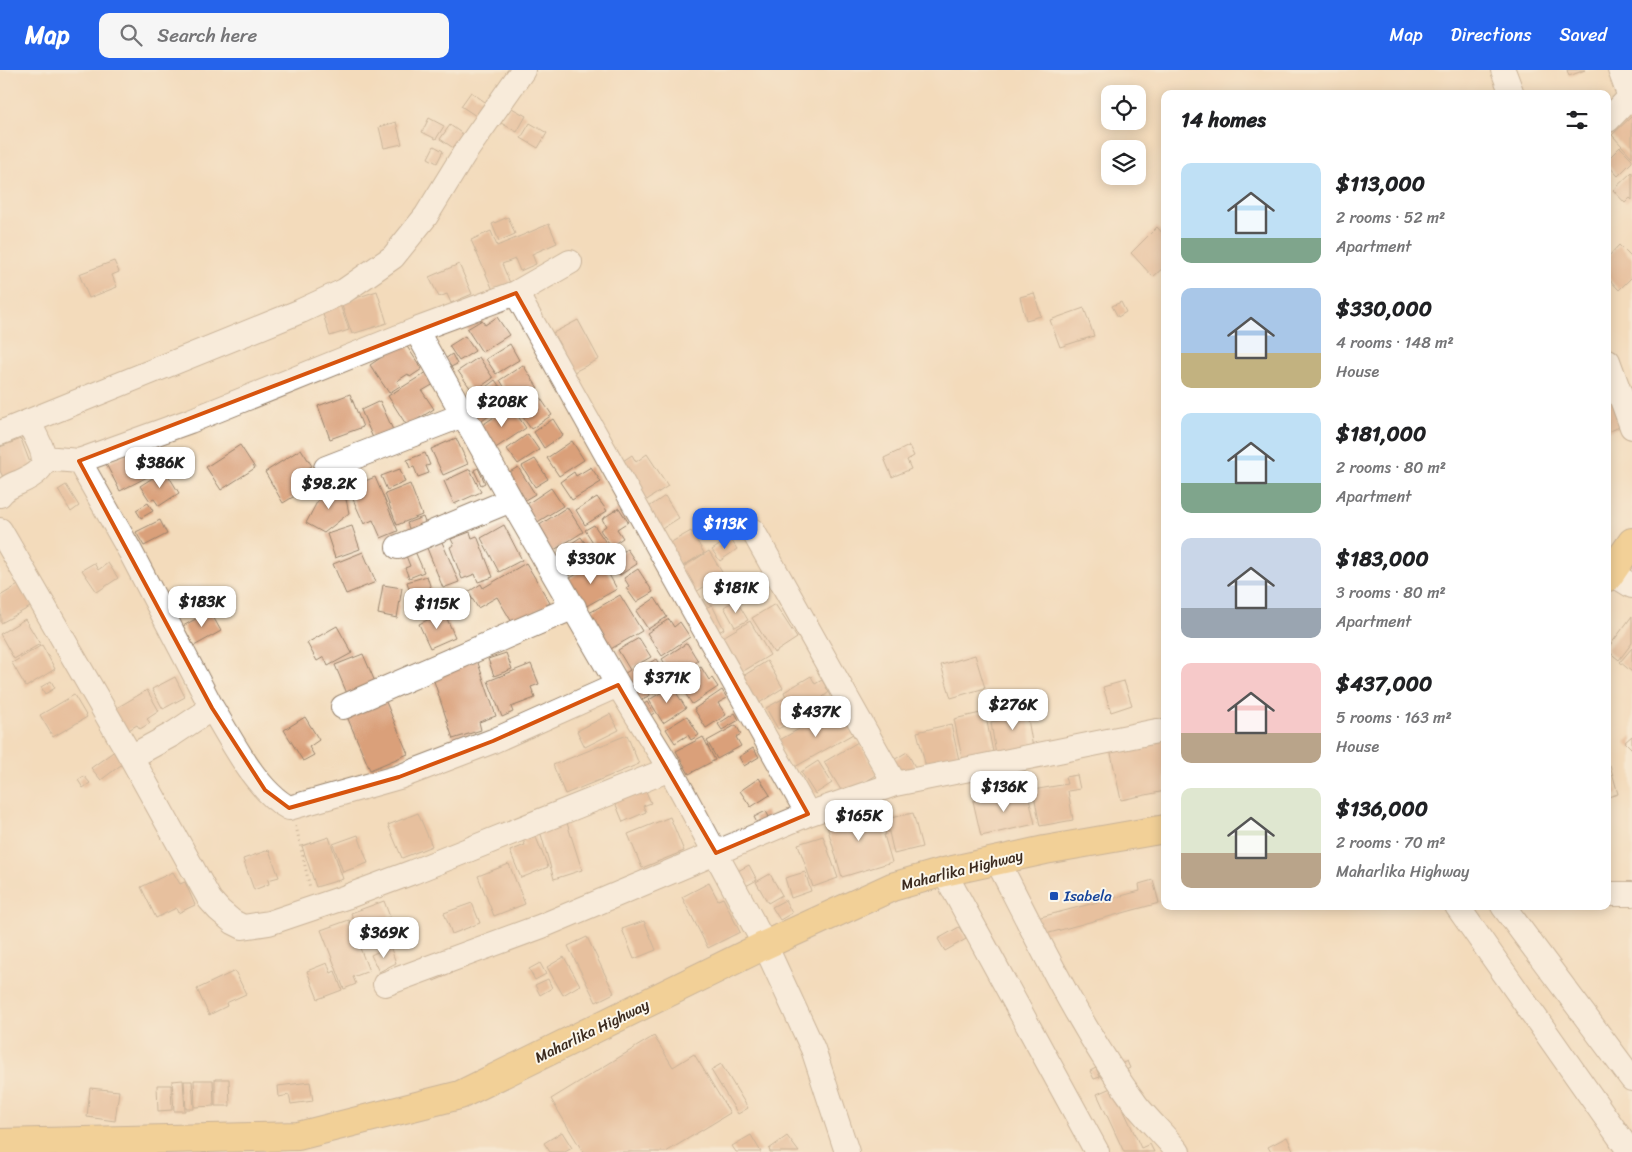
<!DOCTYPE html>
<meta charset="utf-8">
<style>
:root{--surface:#fff;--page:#f6f6f6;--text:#202124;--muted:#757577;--accent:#2563eb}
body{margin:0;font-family:Sriracha,sans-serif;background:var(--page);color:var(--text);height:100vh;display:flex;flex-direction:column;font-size:19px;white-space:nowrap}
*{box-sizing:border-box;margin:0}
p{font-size:16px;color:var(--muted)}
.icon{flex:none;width:28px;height:28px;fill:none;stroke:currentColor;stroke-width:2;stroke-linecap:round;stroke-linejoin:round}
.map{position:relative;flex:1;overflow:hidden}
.sheet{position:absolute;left:1161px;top:20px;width:450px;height:820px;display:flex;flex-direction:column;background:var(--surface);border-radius:10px;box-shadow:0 2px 12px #0003}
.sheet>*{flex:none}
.fabs{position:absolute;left:1101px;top:15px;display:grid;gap:10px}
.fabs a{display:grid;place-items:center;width:45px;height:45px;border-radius:10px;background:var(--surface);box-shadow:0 2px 12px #0003;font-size:25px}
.price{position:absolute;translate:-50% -42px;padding:0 11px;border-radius:10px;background:#fff;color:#222;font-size:16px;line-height:32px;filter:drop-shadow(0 1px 2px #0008)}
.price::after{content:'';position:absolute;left:50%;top:30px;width:15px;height:11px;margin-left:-8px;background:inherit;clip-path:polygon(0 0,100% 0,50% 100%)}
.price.on{background:var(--accent);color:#fff}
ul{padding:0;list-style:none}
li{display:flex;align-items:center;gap:15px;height:125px;padding:0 20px}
li span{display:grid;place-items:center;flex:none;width:140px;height:100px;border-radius:10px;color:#555}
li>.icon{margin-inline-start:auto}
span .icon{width:60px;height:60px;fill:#fffc;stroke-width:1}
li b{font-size:21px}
h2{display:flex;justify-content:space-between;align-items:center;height:60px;padding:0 20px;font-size:21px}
header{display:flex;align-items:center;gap:30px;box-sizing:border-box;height:70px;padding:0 25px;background:var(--accent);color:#fff}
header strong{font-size:24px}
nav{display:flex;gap:28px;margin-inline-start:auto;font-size:18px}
.search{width:350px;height:45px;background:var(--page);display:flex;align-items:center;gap:12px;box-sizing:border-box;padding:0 18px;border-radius:10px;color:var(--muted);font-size:19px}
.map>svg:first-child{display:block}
.building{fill:#daa07a}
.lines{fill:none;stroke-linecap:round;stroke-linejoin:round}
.minor-casing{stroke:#97826c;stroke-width:26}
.highway-casing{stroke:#97826c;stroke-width:30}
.path{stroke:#97826c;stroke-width:3;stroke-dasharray:1 4;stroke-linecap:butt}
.minor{stroke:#fff;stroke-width:24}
.highway{stroke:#f2c36a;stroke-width:28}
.marked{fill:none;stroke:#d7540e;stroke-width:4;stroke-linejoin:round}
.transit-dot{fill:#1a4fb4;stroke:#fbf7ec;stroke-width:2}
.labels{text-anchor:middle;stroke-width:4;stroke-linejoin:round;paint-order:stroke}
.street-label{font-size:15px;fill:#3b2a1e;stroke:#fbf7ec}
.transit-label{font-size:15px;fill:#164399;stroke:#fbf7ec;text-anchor:start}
</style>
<header>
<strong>Map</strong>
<div class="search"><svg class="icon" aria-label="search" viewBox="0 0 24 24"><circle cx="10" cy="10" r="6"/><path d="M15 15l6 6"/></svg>Search here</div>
<nav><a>Map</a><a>Directions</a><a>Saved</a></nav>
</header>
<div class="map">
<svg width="1632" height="1082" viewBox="0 0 1632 1082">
<rect width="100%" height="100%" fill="#fbf7ec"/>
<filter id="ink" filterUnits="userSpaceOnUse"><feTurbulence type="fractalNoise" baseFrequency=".02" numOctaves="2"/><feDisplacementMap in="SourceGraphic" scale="10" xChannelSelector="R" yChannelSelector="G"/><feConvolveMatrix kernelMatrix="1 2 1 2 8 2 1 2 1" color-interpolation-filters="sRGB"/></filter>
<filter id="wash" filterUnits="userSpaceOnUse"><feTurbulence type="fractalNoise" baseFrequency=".0096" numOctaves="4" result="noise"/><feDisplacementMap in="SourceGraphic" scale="20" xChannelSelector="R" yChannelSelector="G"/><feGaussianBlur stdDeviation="1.12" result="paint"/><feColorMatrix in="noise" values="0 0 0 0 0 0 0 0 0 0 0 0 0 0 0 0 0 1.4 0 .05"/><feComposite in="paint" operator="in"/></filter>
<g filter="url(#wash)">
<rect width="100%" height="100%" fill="#f3dbbb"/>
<g id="blocks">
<path class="building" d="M1567 0H1585L1569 6Z
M471 22 485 32 476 46 461 36Z
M510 37 526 46 517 62 501 53Z
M1632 46V87L1612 65Z
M429 48 444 56 436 69 422 62Z
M396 52 402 74 384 78 379 57Z
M530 53 547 63 538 78 521 68Z
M450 55 464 65 455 79 440 69Z
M434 76 443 81 437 93 428 88Z
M1620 77 1632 89V92L1618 106 1608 95V89Z
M1632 102V130L1630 128 1625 133 1613 120Z
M508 147 515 164 499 171 492 154Z
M549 154 557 173 532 184 536 194 520 201 515 189 502 194 510 213 493 220 471 170 491 161 497 176Z
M1157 157 1165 166V196L1153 207 1131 183Z
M1619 175 1632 188V207L1619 220 1608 208V187Z
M114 191 119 202 112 205 117 217 89 228 79 204Z
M459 194 472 224 451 233 447 224 439 227 429 207Z
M377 221 387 253 352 264 341 233Z
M1034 223 1041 246 1026 250 1020 227Z
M339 232 349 260 330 266 321 238Z
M1121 232 1126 242 1118 247 1112 236Z
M1084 238 1094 266 1060 277 1050 250Z
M497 247 509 265 482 282 467 259 482 250 485 255Z
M578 250 599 289 574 302 555 277 560 275 553 263Z
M465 266 475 281 459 291 449 276Z
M404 272 422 299 410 307 408 304 397 311 400 316 389 323 370 295Z
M510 274 519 290 496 304 486 289Z
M452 284 457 294 451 297 445 289Z
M479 287 493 308 473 322 458 301Z
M523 295 538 318 514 333 500 310Z
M427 302 434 314 422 321 434 339 407 356 388 326Z
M495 310 510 331 479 353 471 342 481 335 474 326Z
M537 323 552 345 531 359 516 337Z
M350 324 363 357 330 369 318 336Z
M1613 330 1624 355 1608 362V333Z
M380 331 393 360 373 368 361 340Z
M511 336 526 358 494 379 479 357Z
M553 349 563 365 544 378 534 362Z
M528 364 539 380 518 394 507 379Z
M456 368 468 394 443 405 431 379Z
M21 369 32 398 4 409 0 401V377Z
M572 371 584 390 559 406 547 388Z
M240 375 255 398 221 420 206 397Z
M909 376 914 386 907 390 911 399 892 407 884 388Z
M139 377 153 404 120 421 106 394Z
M301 379 312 396 304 400 313 415 283 433 265 402Z
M425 383 430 395 426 396 429 403 418 407 414 397 410 398 407 390Z
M647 384 668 416 639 435 614 397 632 385 636 392Z
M535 389 548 409 535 417 522 396Z
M518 397 535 424 520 433 503 406Z
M591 397 601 412 572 430 560 412 574 402 576 406Z
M478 398 485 413 481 415 474 400Z
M400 399 405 412 387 420 381 406Z
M470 399 481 422 454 434 444 411Z
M165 400 179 423 159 436 154 429 150 431 140 416Z
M375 407 398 461 381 468 373 450 364 454 348 418Z
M410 414 422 445 397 455 385 424Z
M66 415 79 436 71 442 58 420Z
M326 415 345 425 349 443 324 463 306 453Z
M551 418 563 436 536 453 524 436Z
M665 426 679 448 660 460 646 439Z
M597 427 607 441 585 455 576 440Z
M148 433 153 441 141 448 136 440Z
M567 437 583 462 551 482 535 458Z
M619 438 628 452 617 459 623 468 611 476 600 460 606 456 602 449Z
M423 447 426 455 410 461 407 453Z
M160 450 167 464 144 476 136 462Z
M504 455 522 490 499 502 481 468Z
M594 455 609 477 600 483 585 460Z
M352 456 360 479 335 488 327 464Z
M691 461 704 483 681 497 668 474Z
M470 462 472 468 477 466 493 507 478 512 475 504 462 509 450 477 454 475 451 469Z
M581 467 595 488 573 501 561 480Z
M730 468 737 479 720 491 712 480Z
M442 472 459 512 443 518 427 478Z
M414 479 424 502 409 508 405 498 410 496 405 483Z
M627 479 637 494 620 505 611 490Z
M709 481 728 512 713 522 708 514 693 524 678 500Z
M363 482 376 512 346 524 333 494Z
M601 490 617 519 581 539 565 511Z
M94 493 98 500 108 493 118 508 97 522 82 500Z
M526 493 550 533 513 554 497 527 478 538 468 522 481 514 483 518Z
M638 499 653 522 636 532 626 518 629 516 624 508Z
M427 506 435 532 415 538 407 512Z
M20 514 32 536 1 553 0 526Z
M383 515 402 518 397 548 378 544Z
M620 525 642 561 609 580 584 546Z
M655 528 667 547 648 559 636 541Z
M736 530 748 550 735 557 724 537Z
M775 534 797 568 774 583 752 548Z
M712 535 724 559 715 564 703 539Z
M210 541 221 561 194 576 183 556Z
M444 542 455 567 430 578 419 554Z
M1632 546V573L1619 590 1608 581V578Z
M25 549 40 574 14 589 0 564Z
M669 549 674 557 680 552 690 567 662 586 647 563Z
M750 551 770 585 737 605 716 571Z
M337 556 352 583 328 596 324 587 317 591 307 573Z
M639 568 651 587 633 597 650 625 640 631 619 607 630 600 618 580Z
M687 573 698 591 674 607 662 589Z
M42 575 55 599 26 617 12 593Z
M1632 578V602L1620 592Z
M506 583 512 599 494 606 488 589Z
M363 584 376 614 348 626 335 595Z
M975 585 985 618 951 628 941 595Z
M656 589 671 613 653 624 638 600Z
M477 590 496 646 479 652 481 660 453 669 432 605Z
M767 591 783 618 756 635 740 608Z
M531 594 539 614 531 617 535 628 511 637 513 642 502 647 488 611Z
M701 597 709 610 712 608 718 617 692 634 678 612Z
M811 606 815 614 822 610 829 622 823 627 828 636 802 652 793 638 798 648 778 659 766 638 786 627 784 622Z
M175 607 185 627 163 639 152 619Z
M51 611 55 618 45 624 41 617Z
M1124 611 1132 635 1111 642 1103 617Z
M672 616 686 638 663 653 649 630Z
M147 620 159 641 147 649 150 653 140 659 137 655 122 664 110 642Z
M722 620 727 628 718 633 726 645 706 658 694 639Z
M74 625 87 647 53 667 40 645Z
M383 625 408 684 370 700 345 642Z
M1025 631 1033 678 996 685 991 652 1012 648 1009 634Z
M647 632 654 643 647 648 639 637Z
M838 637 853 664 793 698 778 671Z
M985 642 994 687 963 693 954 649Z
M735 643 739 650 722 660 718 654Z
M610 644 619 660 585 677 577 661Z
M687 646 699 665 691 670 688 665 675 673 666 659Z
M305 647 319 670 309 677 314 685 303 691 284 660Z
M951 654 959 690 926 697 917 662Z
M736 655 741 664 736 667 741 676 717 689 707 671Z
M627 665 639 694 565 724 553 695Z
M1632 666V679L1625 672Z
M703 667 715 690 689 704 676 681Z
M1164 668 1165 721 1121 730 1110 679Z
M858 672 878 704 844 725 824 692Z
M753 678 759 687 744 696 739 687Z
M116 680 125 692 101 710 91 698Z
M907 682 915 697 900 705 892 691Z
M818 691 832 713 815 724 801 702Z
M1610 695 1618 724 1608 727V696Z
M1077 705 1080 719 1068 721 1073 750 1040 756 1033 720 1067 714 1065 707Z
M84 706 90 713 83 718 78 710Z
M759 708 770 725 751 737 740 721Z
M644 717 651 733 643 736 646 742 623 752 614 730Z
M1027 719 1035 754 981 766 973 731Z
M879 738 886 765H884L892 792 842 807 826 753Z
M766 741 773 755 761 761 754 747Z
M418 743 432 776 402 788 388 755Z
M913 743 922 777 894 784 886 749Z
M670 747 684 781 642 798 628 764Z
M567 753 582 800 554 809 540 761Z
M533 760 548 797 521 808 510 781 525 775 521 764Z
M358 765 368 793 343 802 333 774Z
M823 766 838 808 813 817 798 774Z
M329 767 343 809 316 817 302 776Z
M269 780 279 807 268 810 269 814 254 820 243 789Z
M509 794 525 834 494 846 478 806Z
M749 795 757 810 744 817 736 802Z
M173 802 180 814 185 812 195 835 178 843 176 838 156 848 141 817Z
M805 802 811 821 791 828 785 808Z
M770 804 782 825 768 833 756 812Z
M1153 810 1159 833 1042 865 1037 848 1140 821 1139 814Z
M709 813 718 830 723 828 740 862 708 878 682 827Z
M785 830 792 843 780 850 772 837Z
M384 831 390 847 357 859 351 843Z
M472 833 480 853 452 864 444 843Z
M349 850 369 901 353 907 356 914 344 919 321 860Z
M644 851 656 880 634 889 622 859Z
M959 857 966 869 945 881 938 869Z
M382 860 387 873 377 876 372 864Z
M587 867 614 923 596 932 568 876Z
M390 876 396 893 379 902 371 885Z
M564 887 580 915 563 925 547 897Z
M448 892 453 903 434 911 429 901Z
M327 893 331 903 335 901 342 920 318 929 307 901Z
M540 893 546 904 535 910 529 899Z
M235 901 246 924 226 933 227 936 209 945 197 919Z
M548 909 552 918 540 925 535 915Z
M654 966 673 997 694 984 730 1043 666 1082H583L551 1029Z
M1127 991 1130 998 1124 1001 1121 994Z
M721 994 748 1038 738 1044 711 1000Z
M1096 998 1100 1007 1094 1009 1090 1001Z
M215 1009H229L230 1036H215Z
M183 1010 185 1041H174L172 1011Z
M194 1010H213L214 1036 195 1037Z
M184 1011H192L194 1039H186Z
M310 1012 313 1031 291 1034 289 1025 279 1027 278 1016Z
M157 1015H171L172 1040 158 1041Z
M1113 1017 1141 1078 1150 1074 1154 1082H1124L1097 1024Z
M90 1018 119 1021 115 1051 87 1047Z
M562 1062 572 1078 565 1082H550L544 1073Z
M751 1065 761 1082H736L732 1076Z
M787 1066 799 1082H770L769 1079Z
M1287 1067 1294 1082H1271L1268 1077Z"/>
</g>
</g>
<g filter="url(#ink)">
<use href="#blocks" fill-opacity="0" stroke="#97826c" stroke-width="1"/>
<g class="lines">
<defs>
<path id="minor" d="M1503 0 1512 24
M1620 0 1630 27 1632 28
M1608 50 1632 25
M516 223 808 744
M416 260 511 430 618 615 670 699 765 875 813 979 847 1082
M1608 291 1632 357
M0 363 301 241 344 221 393 187 426 146 464 84 523 0
M44 388 79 391 190 351 416 260 516 223 570 192
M79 391 130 481 212 638
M326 398 463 345
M0 425C5 418 12 415 20 412 58 395 42 382 29 352
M0 460 131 687 173 664 212 638C231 669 256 721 289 738L399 707 493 671 618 615
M753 461 895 714
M398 477 511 430
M1611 503 1632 516
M343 637 574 537
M131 687 210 830 219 840 233 852 243 857 269 853 346 827 413 802 670 699
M997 790C1040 874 1081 960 1137 1036 1150 1052 1165 1066 1178 1082
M944 802 1097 1082
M1608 824H1632
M1457 836 1630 1082
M1503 836 1632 1009
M385 914 542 856 808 744 895 714 1157 661"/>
<path id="highway" d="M1608 507 1632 472
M0 1073 298 1066 460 1025 765 875 892 817 944 802 1045 780 1165 759"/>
</defs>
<use href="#minor" class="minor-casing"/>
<use href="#highway" class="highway-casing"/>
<path class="path" d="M296 756 310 818"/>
<use href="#minor" class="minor"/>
<use href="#highway" class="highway"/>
</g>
</g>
<path d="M0 0H1632V1082H0ZM516 223 808 744 716 783 618 615 493 671 399 707 289 738 265 720 212 638 79 391Z" fill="#f3dbbb" fill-opacity=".55" fill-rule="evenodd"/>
<path class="marked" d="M516 223 808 744 716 783 618 615 493 671 399 707 289 738 265 720 212 638 79 391Z"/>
<rect class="transit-dot" x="1049" y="821" width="10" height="10" rx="2.5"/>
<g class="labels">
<g class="street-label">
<text transform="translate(962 800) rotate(-14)" y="5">Maharlika Highway</text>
<text transform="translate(592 961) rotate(-26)" y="5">Maharlika Highway</text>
</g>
<g class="transit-label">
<text x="1064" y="831">Isabela</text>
</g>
</g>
</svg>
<div class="fabs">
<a><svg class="icon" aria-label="locate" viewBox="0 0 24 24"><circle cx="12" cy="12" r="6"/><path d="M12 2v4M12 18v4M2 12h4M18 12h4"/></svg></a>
<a><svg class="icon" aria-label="layers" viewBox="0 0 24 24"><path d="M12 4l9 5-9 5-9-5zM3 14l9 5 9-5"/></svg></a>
</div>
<b class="price" style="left:502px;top:358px">$208K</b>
<b class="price" style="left:160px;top:419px">$386K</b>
<b class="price" style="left:329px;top:440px">$98.2K</b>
<b class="price on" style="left:725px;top:480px">$113K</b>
<b class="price" style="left:591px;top:515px">$330K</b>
<b class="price" style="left:736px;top:544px">$181K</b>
<b class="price" style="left:202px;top:558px">$183K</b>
<b class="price" style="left:437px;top:560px">$115K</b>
<b class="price" style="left:667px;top:634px">$371K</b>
<b class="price" style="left:1013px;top:661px">$276K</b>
<b class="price" style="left:816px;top:668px">$437K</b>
<b class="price" style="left:1004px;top:743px">$136K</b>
<b class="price" style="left:859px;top:772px">$165K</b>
<b class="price" style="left:384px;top:889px">$369K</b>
<section class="sheet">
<h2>14 homes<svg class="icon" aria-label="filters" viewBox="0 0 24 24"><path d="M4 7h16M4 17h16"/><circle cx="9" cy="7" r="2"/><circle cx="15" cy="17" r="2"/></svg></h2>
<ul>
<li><span style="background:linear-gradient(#bfe0f5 75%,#7fa58c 0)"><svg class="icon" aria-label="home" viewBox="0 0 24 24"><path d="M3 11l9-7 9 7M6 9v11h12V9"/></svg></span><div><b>$113,000</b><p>2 rooms · 52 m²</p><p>Apartment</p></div></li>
<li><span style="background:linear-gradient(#a9c7e8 65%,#c2b280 0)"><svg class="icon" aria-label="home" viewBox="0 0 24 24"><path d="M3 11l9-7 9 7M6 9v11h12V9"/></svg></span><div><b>$330,000</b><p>4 rooms · 148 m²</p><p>House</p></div></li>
<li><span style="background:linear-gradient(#bfe0f5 70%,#7fa58c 0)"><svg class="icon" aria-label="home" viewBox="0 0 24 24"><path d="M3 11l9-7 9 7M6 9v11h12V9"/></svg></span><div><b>$181,000</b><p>2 rooms · 80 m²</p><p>Apartment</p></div></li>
<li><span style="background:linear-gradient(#c9d6e8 70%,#9aa5b1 0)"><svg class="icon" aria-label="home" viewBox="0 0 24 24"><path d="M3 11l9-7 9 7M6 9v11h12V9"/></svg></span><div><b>$183,000</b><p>3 rooms · 80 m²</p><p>Apartment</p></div></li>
<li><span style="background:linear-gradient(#f6c9c9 70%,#b9a48a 0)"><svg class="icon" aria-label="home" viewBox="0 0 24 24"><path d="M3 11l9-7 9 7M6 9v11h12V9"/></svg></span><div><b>$437,000</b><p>5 rooms · 163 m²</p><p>House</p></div></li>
<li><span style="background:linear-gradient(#dfe7d0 65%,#b9a48a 0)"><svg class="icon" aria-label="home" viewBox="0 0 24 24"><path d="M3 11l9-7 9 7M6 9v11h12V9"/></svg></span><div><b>$136,000</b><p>2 rooms · 70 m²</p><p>Maharlika Highway</p></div></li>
</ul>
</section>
</div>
